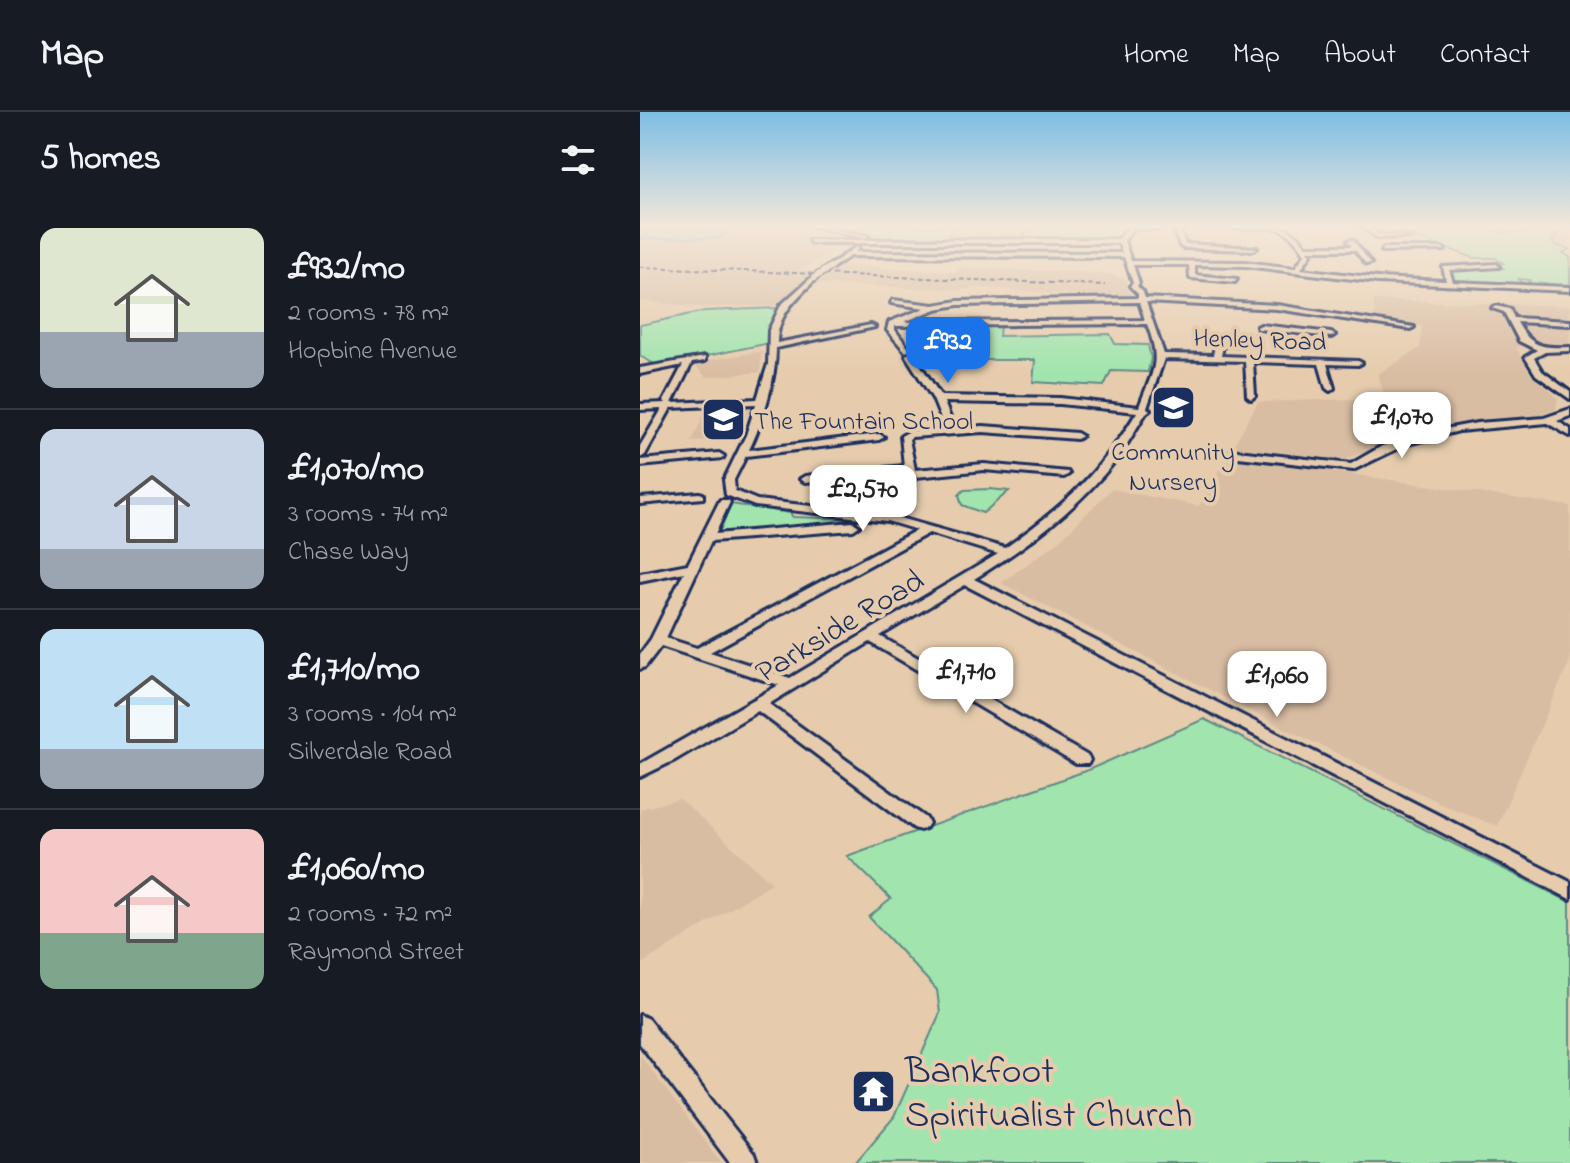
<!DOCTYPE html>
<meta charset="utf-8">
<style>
:root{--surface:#171b24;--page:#20242c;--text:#f1f3f6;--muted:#9ea1a6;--line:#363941;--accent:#1a73e8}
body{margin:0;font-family:"Indie Flower",sans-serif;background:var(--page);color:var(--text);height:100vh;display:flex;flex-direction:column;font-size:30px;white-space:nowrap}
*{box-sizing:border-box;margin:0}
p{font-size:26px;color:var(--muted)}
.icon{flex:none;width:44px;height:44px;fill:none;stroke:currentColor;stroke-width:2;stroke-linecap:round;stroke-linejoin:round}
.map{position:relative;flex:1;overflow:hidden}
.side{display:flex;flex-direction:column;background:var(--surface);width:640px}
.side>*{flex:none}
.price{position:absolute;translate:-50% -68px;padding:0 18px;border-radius:16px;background:#fff;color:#222;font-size:26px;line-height:52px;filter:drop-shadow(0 2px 4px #0008)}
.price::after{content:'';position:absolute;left:50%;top:48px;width:24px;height:18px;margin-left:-12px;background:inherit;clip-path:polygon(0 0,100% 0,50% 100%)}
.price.on{background:var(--accent);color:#fff}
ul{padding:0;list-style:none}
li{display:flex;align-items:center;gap:24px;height:200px;padding:0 40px}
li+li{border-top:2px solid var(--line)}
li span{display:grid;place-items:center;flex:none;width:224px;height:160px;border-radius:16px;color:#555}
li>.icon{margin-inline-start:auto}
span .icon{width:96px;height:96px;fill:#fffc;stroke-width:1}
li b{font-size:34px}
h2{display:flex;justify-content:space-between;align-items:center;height:96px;padding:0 40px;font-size:34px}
header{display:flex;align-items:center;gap:48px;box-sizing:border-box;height:112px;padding:0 40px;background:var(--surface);border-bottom:2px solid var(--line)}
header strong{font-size:38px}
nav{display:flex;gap:44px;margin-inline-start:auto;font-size:28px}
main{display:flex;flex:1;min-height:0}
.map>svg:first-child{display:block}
.built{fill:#d9bda3}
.green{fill:#a2e4ae;stroke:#5e8a86;stroke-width:2}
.water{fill:#7eccdd;stroke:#568daa;stroke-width:2}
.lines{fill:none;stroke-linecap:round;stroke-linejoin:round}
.street-casing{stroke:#1b2f5e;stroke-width:6}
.street{fill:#e6ccad;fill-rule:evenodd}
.rail{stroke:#1b2f5e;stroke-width:2;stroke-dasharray:5 3;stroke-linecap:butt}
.street-bridge-casing{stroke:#1b2f5e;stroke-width:9;stroke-linecap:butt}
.street-bridge{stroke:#e6ccad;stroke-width:6}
.labels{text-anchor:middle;stroke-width:8;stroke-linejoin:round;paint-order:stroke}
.far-street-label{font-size:26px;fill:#1b2f5e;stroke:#e6ccad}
.far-poi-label{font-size:26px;fill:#1b2f5e;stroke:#e6ccad;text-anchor:start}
.street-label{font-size:32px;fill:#1b2f5e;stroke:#e6ccad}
.near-poi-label{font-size:38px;fill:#1b2f5e;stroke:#e6ccad;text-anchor:start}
</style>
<header>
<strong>Map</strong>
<nav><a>Home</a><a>Map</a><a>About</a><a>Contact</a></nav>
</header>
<main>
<section class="side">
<h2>5 homes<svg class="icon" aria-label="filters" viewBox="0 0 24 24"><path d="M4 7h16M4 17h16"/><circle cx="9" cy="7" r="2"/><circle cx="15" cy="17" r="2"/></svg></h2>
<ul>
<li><span style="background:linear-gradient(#dfe7d0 65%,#9aa5b1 0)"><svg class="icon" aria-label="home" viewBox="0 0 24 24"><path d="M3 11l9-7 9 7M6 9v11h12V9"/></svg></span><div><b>£932/mo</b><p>2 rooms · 78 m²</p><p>Hopbine Avenue</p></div></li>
<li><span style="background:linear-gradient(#c9d6e8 75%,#9aa5b1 0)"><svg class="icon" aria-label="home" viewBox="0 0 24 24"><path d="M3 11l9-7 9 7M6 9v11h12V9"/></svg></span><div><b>£1,070/mo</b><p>3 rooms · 74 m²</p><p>Chase Way</p></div></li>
<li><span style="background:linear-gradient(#bfe0f5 75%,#9aa5b1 0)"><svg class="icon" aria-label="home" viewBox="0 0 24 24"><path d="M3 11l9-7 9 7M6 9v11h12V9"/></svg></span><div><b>£1,710/mo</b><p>3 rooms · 104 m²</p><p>Silverdale Road</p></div></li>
<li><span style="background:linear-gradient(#f6c9c9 65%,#7fa58c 0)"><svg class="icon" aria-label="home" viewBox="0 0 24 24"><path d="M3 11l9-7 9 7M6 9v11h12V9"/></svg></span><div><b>£1,060/mo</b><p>2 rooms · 72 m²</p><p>Raymond Street</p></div></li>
</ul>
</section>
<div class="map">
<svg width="930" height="1051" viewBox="0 0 930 1051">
<rect width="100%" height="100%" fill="#e6ccad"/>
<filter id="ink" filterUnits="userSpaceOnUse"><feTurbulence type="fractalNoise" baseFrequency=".0125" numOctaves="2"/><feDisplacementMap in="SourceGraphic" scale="16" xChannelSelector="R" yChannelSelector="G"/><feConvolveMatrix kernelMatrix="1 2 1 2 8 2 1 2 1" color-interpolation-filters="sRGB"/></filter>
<g filter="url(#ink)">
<path class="built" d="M0 114H158L196 120 175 121 169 130 215 131 207 137 194 138 161 158 176 160 137 194 60 195 0 189Z
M313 114H391L380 128H306Z
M843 114H930V137L914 133 911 126 918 123 902 119 861 121Z
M201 153 317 160 322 155 461 161 485 166 493 187 331 175 328 178 173 172Z
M734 188 930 194V236L876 235 890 261 918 286 916 298 897 305 838 308 765 323 700 350 591 338 618 290 745 286 738 262 780 236 782 214 734 209Z
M122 239 120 260 66 265 53 251Z
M111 294 97 326 52 330 66 296Z
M587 344 930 394V549L857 714 811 696 642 615 361 471 419 429 471 377 559 394Z
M40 687 132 771 0 853V697Z
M0 943 81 1050V1051H0Z"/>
<path class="green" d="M175 114H313L306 128 225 129 227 125 216 120Z
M391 114H491L481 129 380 128 388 126 384 123Z
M729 114H843L861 121 902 119 920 122 912 127 914 133 930 137 923 141 930 145V175L893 173 888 170 890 168 879 167 884 173 812 168 807 158 863 156 858 152 863 151 855 146H834L750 116Z
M138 196 128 217 130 231 18 254 0 244V213L65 199Z
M291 214H360L359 224 470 222 475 232 508 233 511 246 508 260 471 259 464 274 393 270 395 248H300L309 242V229L299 233Z
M350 377 369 379 343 401 322 393 319 383 324 378Z
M91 392 150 401 153 405 209 407 203 414 78 423Z
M564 607 930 790V1051H215L254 1005 300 901 297 878 229 805 251 787 207 744 448 658Z"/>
<path class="water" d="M91 114 81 126 0 127 12 115Z"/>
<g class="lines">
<defs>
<path id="street" d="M172 114H181L228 124 225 126Z
M488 114H579L577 116H539L545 132 617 136 614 138 543 136 540 134 533 116 492 117 484 129 491 149 605 150 655 156 665 142C639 100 625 123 588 114 617 112 649 107 666 134H712L708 129 713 128 731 151 726 152 715 138H668L671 142 661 157 738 166 806 169 803 155 857 152 859 155 809 158 813 170 930 175V179L738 170 605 154 555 153V163L597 167 595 170 550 166 549 153H493L499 171 497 174 503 180 505 186 637 193 774 215 770 217 637 197 506 190 524 242 573 243 576 230 604 228H607V232L583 234 581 244 718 249 722 251 718 253 687 252 694 276 690 279 686 276 679 252 613 250 615 284 611 287 607 284 605 249 524 247 507 296 510 298 506 301C496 316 487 334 476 348 436 398 387 434 334 467L930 770V787L325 473 240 524 448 644 450 648 448 652H436L230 530 129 592 286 706 289 711 286 716 280 718 274 716 118 599 35 648 0 665V652L139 573 21 534 5 555 0 557V542L11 527 44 460 0 469V461L48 452 80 388H88L90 390 75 422 213 410 219 414 213 418 71 429 26 526 57 536 277 418 247 409 115 394 86 383 84 368 106 323 116 292 31 296 5 343 0 346V334L22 297 0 298V292L26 291 24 289 43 253 0 262V256L65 245V249L52 251 32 291 117 287 128 252 129 218 141 193 172 165H176V167C157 186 137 202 137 231L231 213 235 215 136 236C136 267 123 309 109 338L239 322 244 325 239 328 106 344 94 368 95 379 117 388 245 402C258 390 265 379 265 361L165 370 160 367 165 364 264 354 261 324 270 319 305 317 293 287 266 244 267 242H273L301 284 420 286 499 295C513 257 522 252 507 212L255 214V218L270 238 266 240 247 218 249 210 285 196 251 191 253 188 294 193 318 189 498 186V182L490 174 493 171 484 145 210 144 192 156 187 155 216 135 219 137 215 140 482 141 479 131H171L169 128 479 127ZM499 190 505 208 264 210 296 197 318 193ZM304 290 420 292 497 300C460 361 423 395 365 436L256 405 270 388 276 365 344 358 424 365 429 362 428 360 344 352 275 358 269 327 272 325 343 320 437 327 442 324 437 321 343 314 314 316ZM289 421 358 442 150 566 70 540Z
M721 114H727L739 122 771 125 738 126Z
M744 136H802L805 138 742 139Z
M856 194 870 197 874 206 930 209V213L877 210C891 236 903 236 930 235V239L905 240 894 246 902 259 930 280V287L896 263 885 245 897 238 879 229 864 200 852 196Z
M621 213 691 221 695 223 691 225 618 217 617 215Z
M930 297V304L917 309 930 317V324L907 311 819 319 767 332 713 358 589 344 584 341 589 338 711 352 742 334 778 322 837 311 904 306Z
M79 341 84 344 83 346 0 354V348Z
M59 381 63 382V386L0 392V386Z
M0 903 8 907 114 1042 117 1051H90L0 932Z"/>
</defs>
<use href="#street" class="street-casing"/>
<use href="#street" class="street"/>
<path class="rail" d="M0 155 465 173"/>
<defs>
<path id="street-bridge" d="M174 166 190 155"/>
</defs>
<use href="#street-bridge" class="street-bridge-casing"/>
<use href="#street-bridge" class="street-bridge"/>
</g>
</g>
<linearGradient id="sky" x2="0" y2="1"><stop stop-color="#7dbee4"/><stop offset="0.44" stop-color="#f4e8da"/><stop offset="1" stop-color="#f4e8da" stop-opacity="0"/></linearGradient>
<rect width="930" height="261" fill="url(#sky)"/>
<defs>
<symbol id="school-square" viewBox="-11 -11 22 22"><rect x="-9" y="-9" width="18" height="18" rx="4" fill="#1b2f5e" stroke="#e6ccad"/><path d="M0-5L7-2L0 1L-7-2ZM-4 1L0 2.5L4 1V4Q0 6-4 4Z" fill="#fff"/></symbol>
<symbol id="temple-square" viewBox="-11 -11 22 22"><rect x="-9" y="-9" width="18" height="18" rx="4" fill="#1b2f5e" stroke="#e6ccad"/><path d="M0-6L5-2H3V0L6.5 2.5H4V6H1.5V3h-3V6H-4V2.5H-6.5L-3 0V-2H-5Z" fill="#fff"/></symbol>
</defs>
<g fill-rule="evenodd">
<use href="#school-square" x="508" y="270" width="51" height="51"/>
<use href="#school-square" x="58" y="282" width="51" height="51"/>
<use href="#temple-square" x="208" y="954" width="51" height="51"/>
</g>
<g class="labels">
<g class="far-street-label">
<text transform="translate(620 227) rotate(2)" y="9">Henley Road</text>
</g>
<g class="far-poi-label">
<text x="114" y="317">The Fountain School</text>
<text x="533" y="348" text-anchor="middle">Community<tspan x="533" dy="30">Nursery</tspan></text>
</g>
<g class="street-label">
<text transform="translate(199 513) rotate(-31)" y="11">Parkside Road</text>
</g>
<g class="near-poi-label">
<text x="265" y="970">Bankfoot<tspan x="265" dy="44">Spiritualist Church</tspan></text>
</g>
</g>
</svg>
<b class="price on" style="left:308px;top:273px">£932</b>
<b class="price" style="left:762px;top:348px">£1,070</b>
<b class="price" style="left:223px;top:421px">£2,570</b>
<b class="price" style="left:326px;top:603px">£1,710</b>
<b class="price" style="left:637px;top:607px">£1,060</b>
</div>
</main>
